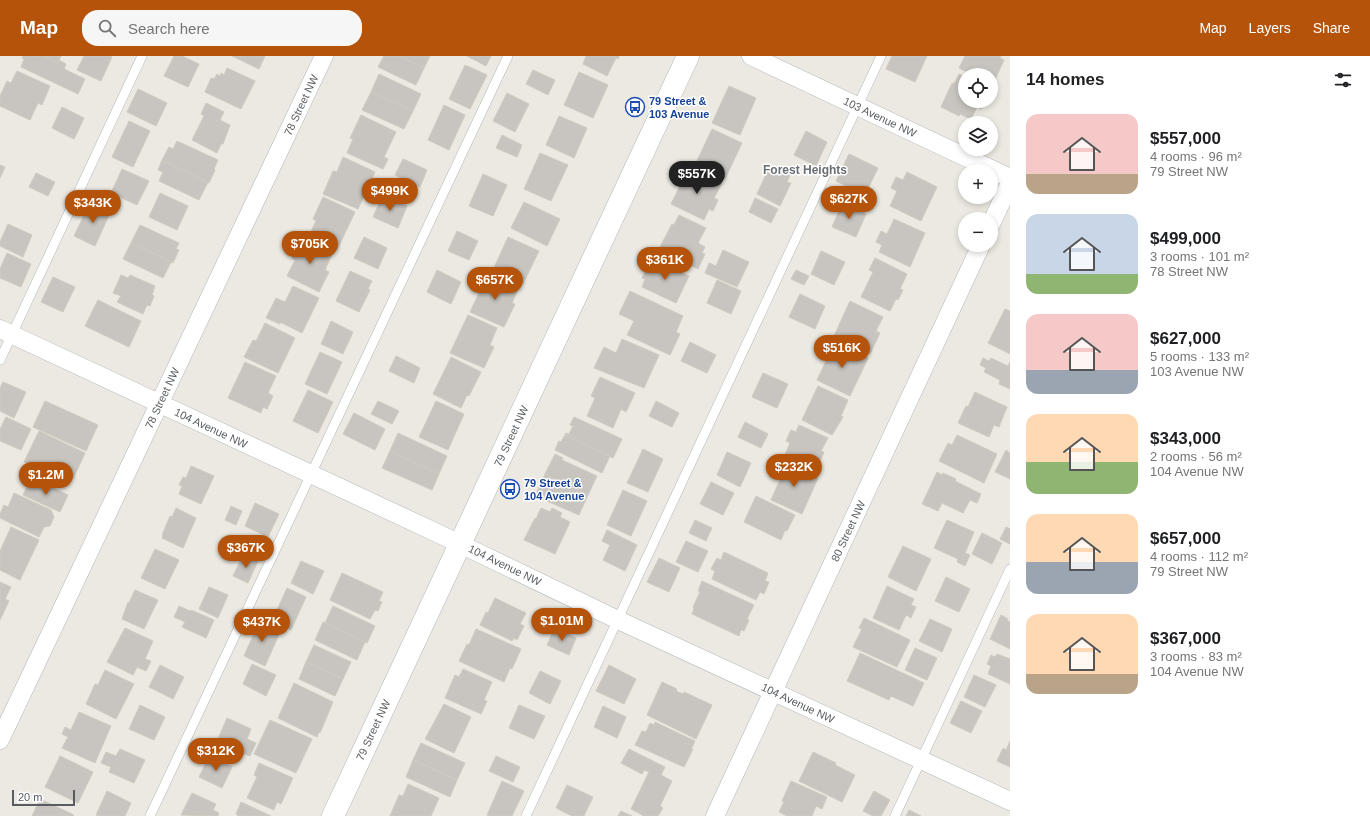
<!DOCTYPE html>
<meta charset="utf-8">
<style>
:root{--surface:#fff;--page:#f6f6f6;--text:#202124;--muted:#757577;--accent:#b45309}
body{margin:0;font-family:Helvetica,sans-serif;background:var(--page);color:var(--text);height:100vh;display:flex;flex-direction:column;font-size:15px;white-space:nowrap}
*{box-sizing:border-box;margin:0}
p{font-size:13px;color:var(--muted)}
.icon{flex:none;width:22px;height:22px;fill:none;stroke:currentColor;stroke-width:2;stroke-linecap:round;stroke-linejoin:round}
.map{position:relative;flex:1;overflow:hidden}
.sheet{display:flex;flex-direction:column;background:var(--surface);width:360px}
.sheet>*{flex:none}
.tools{position:absolute;left:958px;top:12px;display:grid;gap:8px}
.tools a{display:grid;place-items:center;width:40px;height:40px;border-radius:50%;background:var(--surface);box-shadow:0 2px 6px #0003;font-size:20px}
.scale{position:absolute;left:12px;bottom:10px;width:63px;box-sizing:border-box;padding-left:4px;border:2px solid #595d61;border-top:0;font-size:11px;line-height:14px;white-space:nowrap;color:#595d61;-webkit-text-stroke:3px #fff;paint-order:stroke}
.price{position:absolute;translate:-50% -34px;padding:0 9px;border-radius:14px;background:var(--accent);color:#fff;font-size:13px;line-height:26px;filter:drop-shadow(0 1px 2px #0008)}
.price::after{content:'';position:absolute;left:50%;top:24px;width:12px;height:9px;margin-left:-6px;background:inherit;clip-path:polygon(0 0,100% 0,50% 100%)}
.price.on{background:#222;color:#fff}
ul{padding:0;list-style:none}
li{display:flex;align-items:center;gap:12px;height:100px;padding:0 16px}
li span{display:grid;place-items:center;flex:none;width:112px;height:80px;border-radius:12px;color:#555}
li>.icon{margin-inline-start:auto}
span .icon{width:48px;height:48px;fill:#fffc;stroke-width:1}
li b{font-size:17px}
h2{display:flex;justify-content:space-between;align-items:center;height:48px;padding:0 16px;font-size:17px}
header{display:flex;align-items:center;gap:24px;box-sizing:border-box;height:56px;padding:0 20px;background:var(--accent);color:#fff}
header strong{font-size:19px}
nav{display:flex;gap:22px;margin-inline-start:auto;font-size:14px}
.search{width:280px;height:36px;background:var(--page);display:flex;align-items:center;gap:10px;box-sizing:border-box;padding:0 14px;border-radius:16px;color:var(--muted);font-size:15px}
main{display:flex;flex:1;min-height:0}
.map>svg:first-child{display:block}
.building{fill:#c8c5c0;stroke:#d0cabf}
.lines{fill:none;stroke-linecap:round;stroke-linejoin:round}
.lane-casing{stroke:#b3b6bb;stroke-width:10}
.street-casing{stroke:#b3b6bb;stroke-width:19}
.secondary-casing{stroke:#b2b6bb;stroke-width:23}
.lane{stroke:#fff;stroke-width:9}
.street{stroke:#fff;stroke-width:18}
.secondary{stroke:#fff;stroke-width:22}
.labels{text-anchor:middle;stroke-width:3;stroke-linejoin:round;paint-order:stroke}
.transit-label{font-size:11px;font-weight:bold;fill:#164399;stroke:#fff;text-anchor:start}
.street-label{font-size:11px;fill:#595d61;stroke:#fff}
.neighbourhood-label{font-size:12px;font-weight:bold;fill:#6a6f73;stroke:#fff}
</style>
<header>
<strong>Map</strong>
<div class="search"><svg class="icon" aria-label="search" viewBox="0 0 24 24"><circle cx="10" cy="10" r="6"/><path d="M15 15l6 6"/></svg>Search here</div>
<nav><a>Map</a><a>Layers</a><a>Share</a></nav>
</header>
<main>
<div class="map">
<svg width="1010" height="760" viewBox="0 0 1010 760">
<rect width="100%" height="100%" fill="#ebe9e1"/>
<path class="building" d="M23 0H43L58 7 59 4 66 8 64 13 85 23 78 38 21 11 24 3 22 2Z
M43 0H61L58 7Z
M84 0H110L112 1 101 25 77 14Z
M174 0H182L199 8 188 31 164 20Z
M232 0H265L259 13Z
M384 0H400L424 12 416 29 378 11Z
M400 0H430L424 12Z
M467 0H491L486 10Z
M586 0H619L618 3 616 2 607 20 583 8Z
M892 0H927L915 26 886 13Z
M965 0H1001L1000 2 1004 4 993 28 991 27V19H973L959 12Z
M465 9 487 19 470 53 449 43Z
M227 12 255 25 241 53 205 36 211 22 214 23 217 18 220 20 221 17 224 19Z
M533 14 555 24 548 39 526 28Z
M17 15 50 30 42 49 38 47 30 64 0 50V40L7 25 11 27Z
M579 16 608 29 593 62 564 49Z
M379 18 421 38 413 55 371 36Z
M959 18 965 21V45H985L981 53 977 51 971 63 960 58 959 60 941 51 952 27 954 28Z
M729 30 756 42 740 79 712 67Z
M138 33 167 47 156 70 127 56Z
M371 36 413 55 404 73 362 54Z
M507 37 529 48 515 76 493 65Z
M206 47 224 56 220 64 230 69 223 88H221L217 97 192 84 204 60 201 58Z
M444 49 465 59 449 94 428 84Z
M62 51 84 62 74 83 52 72Z
M361 59 396 76 384 101 388 103 383 113 347 97 353 83 350 82Z
M559 60 587 72 574 102 546 89Z
M129 65 150 75 133 111 112 101Z
M712 73 742 87 725 123 695 109Z
M806 75 827 86 816 110 794 99Z
M502 79 522 89 517 101 496 92Z
M177 85 218 104 214 113 215 114 209 127 162 104 169 91 173 93Z
M540 97 568 109 551 145 524 133Z
M849 98 878 112 865 139 836 125Z
M343 101 375 116 358 153 323 138 333 115 337 116Z
M403 103 427 114 420 131 395 119Z
M162 104 208 126 199 144 159 125 163 116 158 114Z
M0 109 5 111 0 122Z
M776 111 791 117 787 126 791 127 780 150 757 138 767 116 772 119Z
M122 113 149 125 137 149 111 137Z
M693 113 722 127 714 142 718 144 713 155 709 153 704 164 671 148 684 122 688 124Z
M907 116 937 131 921 165 890 150 897 135 891 132 896 121 903 124Z
M36 117 55 126 48 140 29 131Z
M483 118 507 129 493 160 469 150Z
M160 137 188 150 177 174 149 161Z
M383 139 407 150 398 172 373 161Z
M323 141 355 156 337 194 309 180 316 165 313 163Z
M755 142 778 153 771 167 749 156Z
M91 145 111 155 95 190 74 180Z
M524 146 560 163 547 190 511 172Z
M842 148 866 158 856 181 832 171Z
M679 159 706 172 698 187 705 191 702 197 705 198 698 213 687 208 689 205 660 191 672 168 674 169Z
M894 163 925 177 910 211 879 196 882 189 876 186 881 175 887 178Z
M8 168 32 179 23 201 0 190V186Z
M140 169 179 187 176 193 179 194 173 207 131 187Z
M457 175 478 185 469 204 448 195Z
M302 181 333 196 325 214 329 216 319 236 287 220 295 204 292 203Z
M364 181 387 192 378 213 354 202Z
M508 181 539 195 523 228 493 214Z
M131 187 171 206 163 222 123 203Z
M723 194 749 206 737 231 705 217 709 207 716 210Z
M821 195 845 206 834 229 811 218Z
M7 197 31 208 21 231 0 222V213Z
M875 202 907 218 900 233 903 234 898 244 896 243 890 255 861 241 873 216 869 214Z
M655 204 689 220 676 247 642 231 645 223 642 222 647 211 651 212Z
M437 214 461 226 451 248 427 236Z
M796 214 809 220 804 229 791 223Z
M350 215 372 225 368 233 370 234 359 256 336 245Z
M488 218 518 233 512 247 515 248 504 271 470 256Z
M121 219 128 222 130 219 155 230 152 239 154 240 150 250 147 249 143 258 117 246 121 240 113 237Z
M53 221 75 231 63 256 41 246Z
M717 224 741 235 731 258 707 247Z
M293 230 319 242 302 277 280 266V268L266 262 276 242 285 246Z
M630 235 683 260 676 276 680 278 670 299 627 279 634 265 619 258Z
M800 238 825 250 815 273 789 261Z
M98 244 141 265 129 291 85 270Z
M850 245 883 261 876 275 880 277 870 298 834 280Z
M1005 253 1010 255V298L988 287Z
M468 259 497 272 490 289 494 291 484 312 450 297Z
M331 265 353 276 343 298 321 288Z
M265 267 295 282 278 317 244 301 253 284 256 285Z
M622 283 659 299 644 332 594 312 604 291 616 297Z
M690 286 716 299 707 317 681 305Z
M835 286 868 302 850 340 817 324Z
M320 296 342 306 327 338 305 328Z
M396 300 420 312 414 327 389 315Z
M451 301 481 316 469 340 467 339 461 352 433 338Z
M983 302 989 305 991 302 1008 310 1010 306V333L999 328 1000 324 984 316 986 312 980 309Z
M245 306 276 320 268 337 273 340 267 353 263 351 261 357 228 342Z
M763 317 788 328 777 352 752 341Z
M600 321 635 337 626 356 621 353 613 372 587 360 595 342 591 340Z
M3 326 26 336 14 362 0 355V332Z
M818 330 848 344 841 360 843 361 832 379 802 364Z
M308 334 333 346 318 377 293 365Z
M975 336 1007 351 999 371 994 369 989 381 958 367 966 350 968 351Z
M45 345 98 369 86 395 33 371Z
M378 345 399 355 392 368 371 358Z
M436 345 464 358 448 394 419 381Z
M656 345 679 357 672 371 649 360Z
M354 357 385 373 375 394 343 378Z
M6 361 31 373 21 394 0 385V373Z
M574 361 622 383 613 402 565 379 566 377 569 378 573 370 570 369Z
M745 366 768 378 761 392 738 381Z
M799 369 828 382 821 395 824 396 815 417 783 403 790 387 786 385 791 374 796 376Z
M39 375 85 397 73 423 52 412 49 417 24 406Z
M398 377 447 400 439 418 390 395Z
M565 379 610 400 602 417 555 394 559 385 561 386Z
M957 379 997 398 984 427 939 405 948 387 952 389Z
M643 393 663 403 648 436 627 427Z
M1006 394 1010 397V423L995 416Z
M390 395 439 418 432 434 382 412Z
M727 396 751 407 740 431 717 419Z
M555 398 563 402 562 404 597 420 588 439 545 418Z
M783 407 818 422 802 458 771 444 782 419 778 418Z
M191 410 214 420 201 448 179 438 182 430 179 429 183 421 186 422Z
M937 416 942 419 943 417 956 423 955 425 981 438 977 447 970 444 963 457 942 447 938 455 922 448Z
M545 418 588 439 579 459 535 440Z
M30 424 44 431 45 428 68 439 60 456 23 439Z
M711 426 734 437 723 459 700 448Z
M623 434 647 445 631 480 607 469Z
M14 437 51 454 54 461 50 470 44 471 39 481 0 462V458L4 449 8 451Z
M756 440 795 459 787 475 785 474 781 484 744 466Z
M255 447 279 458 268 481 245 470Z
M231 450 242 455 236 469 225 464Z
M176 452 196 462 183 492 162 482 163 479H162L170 460 172 461Z
M541 452 550 456 552 452 562 457 560 461 570 466 555 498 524 484 535 462 536 463Z
M695 464 712 472 706 485 689 477Z
M947 464 974 476 965 497 970 499 965 510 957 506 958 503 934 492Z
M11 471 39 484 20 524 0 514V495Z
M1006 471 1010 473V488L1000 483Z
M607 474 637 489 625 515 603 504 610 489 602 485Z
M982 477 1002 487 992 508 972 498Z
M686 485 708 495 698 516 676 506Z
M903 490 931 503 916 535 888 521Z
M155 493 179 504 165 533 141 522Z
M724 496 768 517 765 525 769 526 764 538 760 536 756 544 712 523 715 515 711 513 717 502 721 504Z
M243 499 258 505 248 527 233 520Z
M659 502 680 512 669 536 647 526Z
M301 505 324 515 313 538 291 527Z
M342 517 383 536 379 545 382 546 378 555 375 554 370 563 330 544Z
M946 521 970 533 959 556 935 545Z
M702 525 754 549 747 563 749 564 744 575 741 574 739 580 692 558 694 552 693 551 700 536 698 535Z
M0 526 11 531 5 543 9 545 0 564Z
M887 530 914 543 911 549 916 551 911 562 906 559 899 574 873 562Z
M209 531 228 539 218 562 199 553Z
M287 532 306 541 291 574 272 565Z
M135 534 158 544 144 573 122 563 128 546 129 547Z
M495 542 526 557 520 568 524 570 517 584 514 582 512 585 480 569 486 556 488 557Z
M179 550 190 555 191 554 214 564 206 582 182 571 185 566 174 561Z
M333 550 375 570 367 587 325 567Z
M1001 559 1008 563 1007 565 1010 566V593L990 583Z
M864 562 910 584 897 611 853 591 862 573 859 572Z
M930 563 952 573 942 596 919 585Z
M260 564 281 574 265 610 244 600Z
M323 566 365 586 357 604 315 584Z
M125 572 153 585 145 603 151 605 146 615 137 611 133 619 107 606Z
M555 572 576 582 569 599 547 589Z
M476 573 521 593 512 613 510 612 504 626 459 605 467 588 469 589Z
M314 589 351 606 343 623 306 606Z
M915 592 937 602 927 624 905 614Z
M860 597 924 627 913 650 891 640 889 644 847 625Z
M997 598 1010 603V628L988 618 991 610 987 608 991 599 995 601Z
M306 606 343 623 335 640 299 623Z
M252 608 276 619 266 640 243 628Z
M160 609 184 621 173 643 149 631Z
M609 609 636 623 624 648 596 635Z
M463 613 492 626 484 644 487 645 481 658 445 642 455 619 459 621Z
M105 614 134 628 116 663 86 648 95 628 98 629Z
M540 615 561 625 550 648 529 637Z
M974 619 996 629 985 651 964 641Z
M662 626 677 633 676 635 683 638 684 636 712 649 696 683 647 659Z
M294 627 333 646 320 677 319 676 317 681 278 662Z
M961 645 982 655 971 677 950 667Z
M444 648 471 661 454 697 425 683Z
M140 649 165 661 154 684 129 673Z
M519 649 545 660 534 683 509 672Z
M603 650 626 661 617 682 594 671Z
M79 656 111 670 95 707 62 692 68 681 62 678 65 671 71 674Z
M227 662 251 673 247 683 256 687 250 700 240 696 241 694 218 683Z
M270 664 312 683 296 717 254 698Z
M655 666 695 685 691 693H693L684 711 635 689 642 675 646 676 650 667 654 669Z
M1010 685V711L997 705 1003 692 1006 694Z
M421 687 465 707 457 724 413 704Z
M120 693 145 704 134 727 109 716 111 711 101 707 106 696 116 700Z
M629 693 665 711 661 719 672 725 660 750 663 752 658 760H644L631 753 649 716 644 714 642 718 621 707Z
M813 696 836 707 835 709 855 719 842 746 799 725Z
M60 700 93 716 78 747 45 731Z
M209 700 232 711 222 732 199 721Z
M496 700 520 711 513 726 489 715Z
M413 704 457 724 450 741 406 721Z
M259 707 293 722 281 748 277 746 274 754 247 742 257 721 254 719Z
M502 725 524 735 512 760H489L487 759Z
M791 725 827 741 822 753 816 750 812 760H787L779 756 784 746 782 745Z
M408 728 439 742 431 760H390L399 739 403 740Z
M567 729 593 741 584 760H572L556 752Z
M107 735 131 747 125 760H99L96 759Z
M874 735 890 744 881 760H873L863 755Z
M192 737 216 748 213 754 219 757 218 760 181 759Z
M40 743 74 759 73 760H32Z
M241 746 271 760H239L236 758Z
M909 754 921 760H906Z
M621 755 632 760H618Z"/>
<g class="lines">
<defs>
<path id="lane" d="M0 304 142 0
M150 760 508 0
M526 760 881 0
M895 760 1010 513"/>
<path id="street" d="M751 0 1010 122
M991 168 1010 127
M0 273 435 476 618 564 1010 745
M0 684 324 0
M715 760 981 189"/>
<path id="secondary" d="M333 760 688 0"/>
</defs>
<use href="#lane" class="lane-casing"/>
<use href="#street" class="street-casing"/>
<use href="#secondary" class="secondary-casing"/>
<use href="#lane" class="lane"/>
<use href="#street" class="street"/>
<use href="#secondary" class="secondary"/>
</g>
<defs>
<symbol id="bus-ring" viewBox="-11 -11 22 22"><circle r="9.5" fill="#fff" stroke="#1a4fb4" stroke-width="1.5"/><path d="M-5-6H5V4H4V6H2V4H-2V6H-4V4H-5ZM-3.5-4V0h7V-4ZM-3.5 1.2v1.5H-2V1.2ZM2 1.2v1.5H3.5V1.2Z" fill="#1a4fb4"/></symbol>
</defs>
<g fill-rule="evenodd">
<use href="#bus-ring" x="624" y="40" width="22" height="22"/>
<use href="#bus-ring" x="499" y="422" width="22" height="22"/>
</g>
<g class="labels">
<g class="transit-label">
<text x="649" y="49">79 Street &amp;<tspan x="649" dy="13">103 Avenue</tspan></text>
<text x="524" y="431">79 Street &amp;<tspan x="524" dy="13">104 Avenue</tspan></text>
</g>
<g class="street-label">
<text transform="translate(301 49) rotate(-65)" y="4">78 Street NW</text>
<text transform="translate(880 61) rotate(25)" y="4">103 Avenue NW</text>
<text transform="translate(162 342) rotate(-65)" y="4">78 Street NW</text>
<text transform="translate(211 372) rotate(25)" y="4">104 Avenue NW</text>
<text transform="translate(511 380) rotate(-65)" y="4">79 Street NW</text>
<text transform="translate(848 475) rotate(-65)" y="4">80 Street NW</text>
<text transform="translate(505 509) rotate(26)" y="4">104 Avenue NW</text>
<text transform="translate(798 647) rotate(25)" y="4">104 Avenue NW</text>
<text transform="translate(373 674) rotate(-65)" y="4">79 Street NW</text>
</g>
<g class="neighbourhood-label">
<text x="805" y="118">Forest Heights</text>
</g>
</g>
</svg>
<div class="tools">
<a><svg class="icon" aria-label="locate" viewBox="0 0 24 24"><circle cx="12" cy="12" r="6"/><path d="M12 2v4M12 18v4M2 12h4M18 12h4"/></svg></a>
<a><svg class="icon" aria-label="layers" viewBox="0 0 24 24"><path d="M12 4l9 5-9 5-9-5zM3 14l9 5 9-5"/></svg></a>
<a>+</a>
<a>−</a>
</div>
<div class="scale">20 m</div>
<b class="price on" style="left:697px;top:139px">$557K</b>
<b class="price" style="left:390px;top:156px">$499K</b>
<b class="price" style="left:849px;top:164px">$627K</b>
<b class="price" style="left:93px;top:168px">$343K</b>
<b class="price" style="left:310px;top:209px">$705K</b>
<b class="price" style="left:665px;top:225px">$361K</b>
<b class="price" style="left:495px;top:245px">$657K</b>
<b class="price" style="left:842px;top:313px">$516K</b>
<b class="price" style="left:794px;top:432px">$232K</b>
<b class="price" style="left:46px;top:440px">$1.2M</b>
<b class="price" style="left:246px;top:513px">$367K</b>
<b class="price" style="left:562px;top:586px">$1.01M</b>
<b class="price" style="left:262px;top:587px">$437K</b>
<b class="price" style="left:216px;top:716px">$312K</b>
</div>
<section class="sheet">
<h2>14 homes<svg class="icon" aria-label="filters" viewBox="0 0 24 24"><path d="M4 7h16M4 17h16"/><circle cx="9" cy="7" r="2"/><circle cx="15" cy="17" r="2"/></svg></h2>
<ul>
<li><span style="background:linear-gradient(#f6c9c9 75%,#b9a48a 0)"><svg class="icon" aria-label="home" viewBox="0 0 24 24"><path d="M3 11l9-7 9 7M6 9v11h12V9"/></svg></span><div><b>$557,000</b><p>4 rooms · 96 m²</p><p>79 Street NW</p></div></li>
<li><span style="background:linear-gradient(#c9d6e8 75%,#8fb573 0)"><svg class="icon" aria-label="home" viewBox="0 0 24 24"><path d="M3 11l9-7 9 7M6 9v11h12V9"/></svg></span><div><b>$499,000</b><p>3 rooms · 101 m²</p><p>78 Street NW</p></div></li>
<li><span style="background:linear-gradient(#f6c9c9 70%,#9aa5b1 0)"><svg class="icon" aria-label="home" viewBox="0 0 24 24"><path d="M3 11l9-7 9 7M6 9v11h12V9"/></svg></span><div><b>$627,000</b><p>5 rooms · 133 m²</p><p>103 Avenue NW</p></div></li>
<li><span style="background:linear-gradient(#ffd9b3 60%,#8fb573 0)"><svg class="icon" aria-label="home" viewBox="0 0 24 24"><path d="M3 11l9-7 9 7M6 9v11h12V9"/></svg></span><div><b>$343,000</b><p>2 rooms · 56 m²</p><p>104 Avenue NW</p></div></li>
<li><span style="background:linear-gradient(#ffd9b3 60%,#9aa5b1 0)"><svg class="icon" aria-label="home" viewBox="0 0 24 24"><path d="M3 11l9-7 9 7M6 9v11h12V9"/></svg></span><div><b>$657,000</b><p>4 rooms · 112 m²</p><p>79 Street NW</p></div></li>
<li><span style="background:linear-gradient(#ffd9b3 75%,#b9a48a 0)"><svg class="icon" aria-label="home" viewBox="0 0 24 24"><path d="M3 11l9-7 9 7M6 9v11h12V9"/></svg></span><div><b>$367,000</b><p>3 rooms · 83 m²</p><p>104 Avenue NW</p></div></li>
</ul>
</section>
</main>
